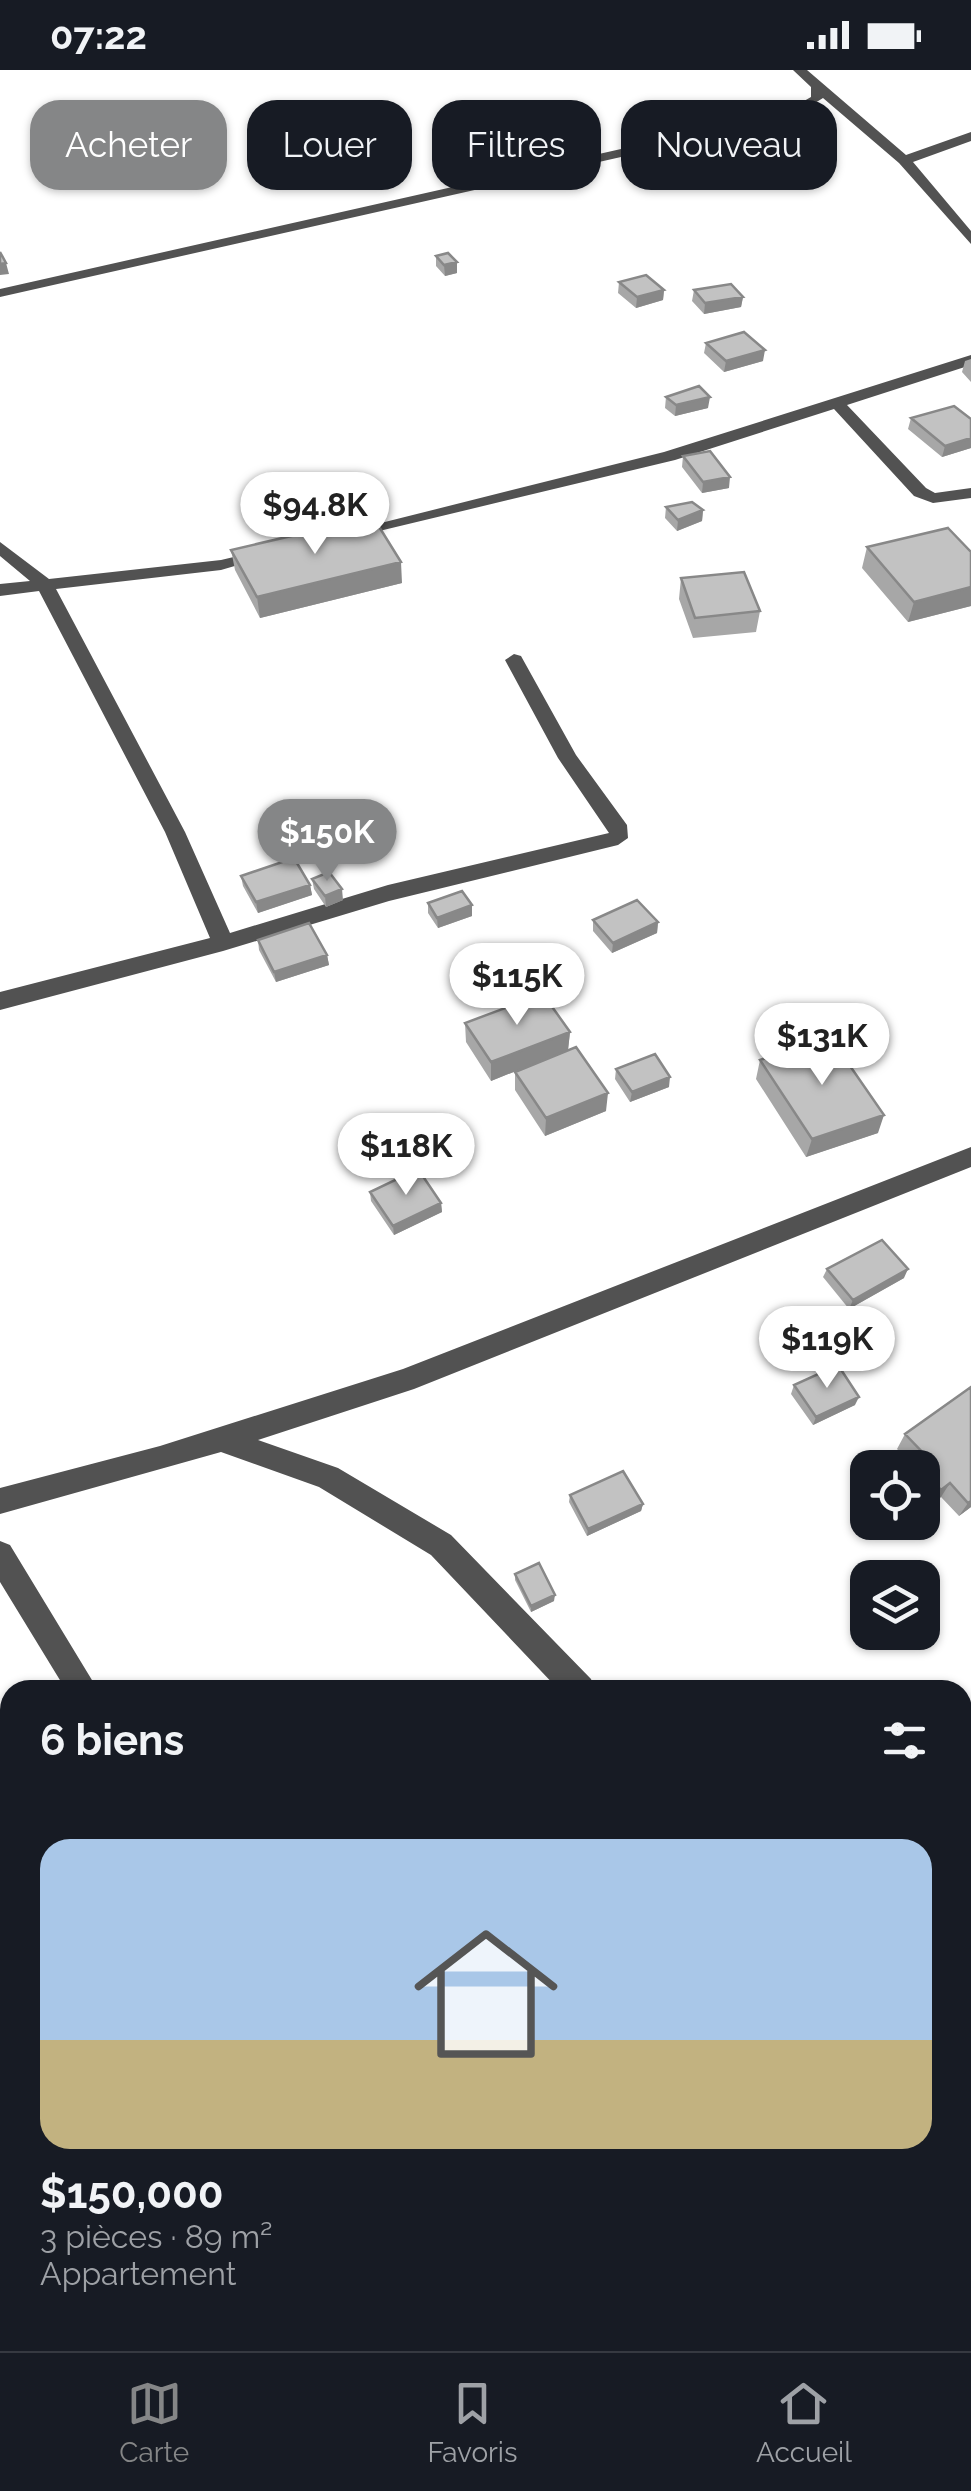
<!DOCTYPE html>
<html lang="fr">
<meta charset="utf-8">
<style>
:root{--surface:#171b24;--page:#242831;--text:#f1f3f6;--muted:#9ea1a6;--line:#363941;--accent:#858687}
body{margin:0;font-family:Raleway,sans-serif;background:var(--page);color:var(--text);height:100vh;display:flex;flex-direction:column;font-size:38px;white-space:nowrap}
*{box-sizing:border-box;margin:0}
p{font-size:32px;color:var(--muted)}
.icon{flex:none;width:55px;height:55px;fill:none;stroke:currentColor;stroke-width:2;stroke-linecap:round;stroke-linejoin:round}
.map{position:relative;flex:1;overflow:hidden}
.details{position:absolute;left:0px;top:1610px;width:972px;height:672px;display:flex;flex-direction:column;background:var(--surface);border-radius:30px 30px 0 0;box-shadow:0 2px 8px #0004}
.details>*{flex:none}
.banner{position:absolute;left:30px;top:30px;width:912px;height:90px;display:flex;gap:20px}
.fabs{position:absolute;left:850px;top:1380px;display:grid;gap:20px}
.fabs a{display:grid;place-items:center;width:90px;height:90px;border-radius:20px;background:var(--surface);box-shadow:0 2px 8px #0004;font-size:50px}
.price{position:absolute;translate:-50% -85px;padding:0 22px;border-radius:35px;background:#fff;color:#222;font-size:32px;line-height:65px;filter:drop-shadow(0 2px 5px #0008)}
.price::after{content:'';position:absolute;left:50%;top:60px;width:30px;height:22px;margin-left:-15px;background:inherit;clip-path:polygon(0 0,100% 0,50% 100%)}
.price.on{background:var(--accent);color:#fff}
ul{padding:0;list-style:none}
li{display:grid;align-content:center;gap:20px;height:530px;padding:0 40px}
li+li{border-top:2px solid var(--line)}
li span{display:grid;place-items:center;height:310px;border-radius:30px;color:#555}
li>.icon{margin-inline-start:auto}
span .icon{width:180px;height:180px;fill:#fffc;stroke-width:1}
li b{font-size:42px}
h2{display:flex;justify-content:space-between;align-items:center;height:120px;padding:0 40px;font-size:42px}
.tag{padding:0 35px;border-radius:30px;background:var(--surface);box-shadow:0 2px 8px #0004;font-size:35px;line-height:90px}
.tag.on{background:var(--accent);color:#fff}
.status{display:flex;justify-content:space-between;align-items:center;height:70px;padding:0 50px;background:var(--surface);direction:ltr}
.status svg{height:28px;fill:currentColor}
.dock{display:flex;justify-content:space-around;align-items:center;height:140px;border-top:2px solid var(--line);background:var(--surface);font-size:28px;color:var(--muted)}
.dock a{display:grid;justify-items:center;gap:5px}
.dock .on{color:var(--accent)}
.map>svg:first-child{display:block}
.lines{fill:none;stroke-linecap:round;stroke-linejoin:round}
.minor{fill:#525252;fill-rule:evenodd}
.wall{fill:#a7a7a7}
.shaded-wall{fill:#888}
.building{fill:#c2c2c2;stroke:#888;stroke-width:2.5}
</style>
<div class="status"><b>07:22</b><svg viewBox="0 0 49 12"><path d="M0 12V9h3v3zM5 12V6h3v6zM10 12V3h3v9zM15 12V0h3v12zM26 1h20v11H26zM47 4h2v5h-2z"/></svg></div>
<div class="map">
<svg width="971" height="2281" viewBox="0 0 971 2281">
<rect width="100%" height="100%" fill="#fff"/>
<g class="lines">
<path class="minor" d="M793 0H807L906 85 971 62V71L913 92 971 161V174L899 93 823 28 789 49 0 227V219L785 42 811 27V17Z
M971 285V295L847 335 926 418 935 423 971 418V428L933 433 914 426 834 339 675 390 350 468 341 463 664 382Z
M0 472 49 509 221 490 267 479 276 484 221 500 56 519 185 762 230 863 388 815 609 763 558 688 505 590 514 584 521 586 576 685 627 755 628 768 618 775 389 831 223 881 0 940V922L210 868 165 762 39 521 0 526V514L30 511 0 486Z
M971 1077V1097L414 1319 258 1370 338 1398 451 1465 591 1609 595 1620H559L431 1485 319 1417 221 1382 0 1444V1418L160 1376 403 1299Z
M0 1471 10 1475 98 1620H66L0 1512Z
M10 1829V1872L0 1876V1833Z
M971 1924V1961L962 1965V1928Z
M962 2150 971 2154V2203L962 2200Z"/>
</g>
<path class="wall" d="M436 186 457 203 445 206 436 196Z
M619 212 664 220 663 230 636 238 618 223Z
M694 220 743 227 741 237 704 244 692 231Z
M706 273 763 291 724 302 704 283Z
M971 289V312L962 302 965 291Z
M666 327 708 338 675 346 665 338Z
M911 348 971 349V378L942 387 908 359Z
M683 386 729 418 702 423 682 397Z
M666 437 703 440 702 451 677 461 665 448Z
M867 477 971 482V536L908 552 862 498Z
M231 480 402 513 260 548 235 500Z
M681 508 760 541 756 562 693 568 679 529Z
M241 806 310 815 312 825 258 843 243 816Z
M312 809 343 830 326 837 314 819Z
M428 833 472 846 438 858 428 843Z
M593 850 658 852 657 863 612 883 593 861Z
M258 870 327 885 329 895 276 912 259 880Z
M465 953 570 962 568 980 491 1011 466 972Z
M760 990 878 1063 806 1087 756 1009Z
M616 999 669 1017 630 1032 615 1009Z
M515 1002 606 1041 545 1066 515 1020Z
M370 1122 441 1133 442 1142 394 1165 371 1131Z
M827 1199 904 1208 849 1239 823 1207Z
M794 1315 855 1335 813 1355 791 1324Z
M971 1317V1437L959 1446 941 1427 932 1434 922 1423V1398H915L897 1379 905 1364Z
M570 1425 643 1434 641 1441 587 1466 569 1432Z
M515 1504 554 1531 531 1542 515 1510Z"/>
<path class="shaded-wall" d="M457 192V203L445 206 444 195Z
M6 193 9 204 0 205V194Z
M664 220 663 230 636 238 637 227Z
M743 227 741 237 704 244 705 233Z
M765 280 763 291 724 302 726 291Z
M710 327 708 338 675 346 676 335Z
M971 368V378L942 387 945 376Z
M730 407 729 418 702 423 703 412Z
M703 440 702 451 677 461 678 450Z
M401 492 402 513 260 548 257 527Z
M971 517V536L908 552 914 532Z
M310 815 312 825 258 843 256 832Z
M342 819 343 830 326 837 325 826Z
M472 835V846L438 858 437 848Z
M658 852 657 863 612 883 613 873Z
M327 885 329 895 276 912 274 902Z
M570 962 568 980 491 1011V992Z
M670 1007 669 1017 630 1032 632 1022Z
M608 1023 606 1041 545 1066 546 1048Z
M884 1045 878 1063 806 1087 812 1069Z
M441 1133 442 1142 394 1165 393 1156Z
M908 1199 904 1208 849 1239 853 1230Z
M859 1327 855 1335 813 1355 816 1347Z
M950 1413 941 1427 932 1434 941 1420Z
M971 1431V1437L959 1446 968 1433Z
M643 1434 641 1441 587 1466 588 1459Z
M555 1525 554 1531 531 1542V1536Z"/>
<path class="building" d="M0 182 6 193 0 194Z
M448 183 457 192 444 195 436 186Z
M646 205 664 220 637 227 619 212Z
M731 214 743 227 705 233 694 220Z
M744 262 765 280 726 291 706 273Z
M699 316 710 327 676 335 666 327Z
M954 336 971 349V368L945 376 911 348Z
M710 381 730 407 703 412 683 386Z
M692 432 703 440 678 450 666 437Z
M373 447 401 492 257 527 231 480Z
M948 458 971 482V517L914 532 867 477Z
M744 502 760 541 695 548 681 508Z
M294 788 310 815 256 832 241 806Z
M329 802 342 819 325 826 312 809Z
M462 821 472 835 437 848 428 833Z
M637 830 658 852 613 873 593 850Z
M309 853 327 885 274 902 258 870Z
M543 924 570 962 491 992 465 953Z
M830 967 884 1045 812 1069 760 990Z
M576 977 608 1023 546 1048 515 1002Z
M655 984 670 1007 632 1022 616 999Z
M418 1099 441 1133 393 1156 370 1122Z
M882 1170 908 1199 853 1230 827 1199Z
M838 1295 859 1327 816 1347 794 1315Z
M971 1317V1431L968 1433 950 1413 941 1420 922 1398 918 1395 927 1387 905 1364Z
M623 1401 643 1434 588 1459 570 1425Z
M539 1493 555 1525 531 1536 515 1504Z
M10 2069V2190L0 2167V2076Z
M429 2272H545L550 2281H420Z"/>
</svg>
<div class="fabs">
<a><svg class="icon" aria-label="locate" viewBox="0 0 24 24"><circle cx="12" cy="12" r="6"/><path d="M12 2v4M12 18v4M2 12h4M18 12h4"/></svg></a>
<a><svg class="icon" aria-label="layers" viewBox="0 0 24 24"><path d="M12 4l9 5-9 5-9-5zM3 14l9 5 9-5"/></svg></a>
</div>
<b class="price" style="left:315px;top:487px">$94.8K</b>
<b class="price on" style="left:327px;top:814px">$150K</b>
<b class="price" style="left:517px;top:958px">$115K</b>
<b class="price" style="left:822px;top:1018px">$131K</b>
<b class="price" style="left:406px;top:1128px">$118K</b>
<b class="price" style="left:827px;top:1321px">$119K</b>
<div class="banner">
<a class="tag on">Acheter</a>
<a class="tag">Louer</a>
<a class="tag">Filtres</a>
<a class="tag">Nouveau</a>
</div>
<section class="details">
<h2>6 biens<svg class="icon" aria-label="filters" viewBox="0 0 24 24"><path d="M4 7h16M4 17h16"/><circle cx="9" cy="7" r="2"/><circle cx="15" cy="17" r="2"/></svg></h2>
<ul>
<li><span style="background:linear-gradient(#a9c7e8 65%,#c2b280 0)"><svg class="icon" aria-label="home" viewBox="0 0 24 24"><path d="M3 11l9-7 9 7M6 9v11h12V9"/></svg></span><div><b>$150,000</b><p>3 pièces · 89 m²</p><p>Appartement</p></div></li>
</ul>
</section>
</div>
<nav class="dock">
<a class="on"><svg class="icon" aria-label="map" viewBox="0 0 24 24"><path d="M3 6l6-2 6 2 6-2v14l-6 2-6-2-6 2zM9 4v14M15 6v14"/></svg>Carte</a>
<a><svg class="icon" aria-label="saved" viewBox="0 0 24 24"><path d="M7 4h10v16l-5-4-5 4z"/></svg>Favoris</a>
<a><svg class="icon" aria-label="home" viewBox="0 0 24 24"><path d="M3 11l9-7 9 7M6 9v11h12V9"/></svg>Accueil</a>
</nav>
